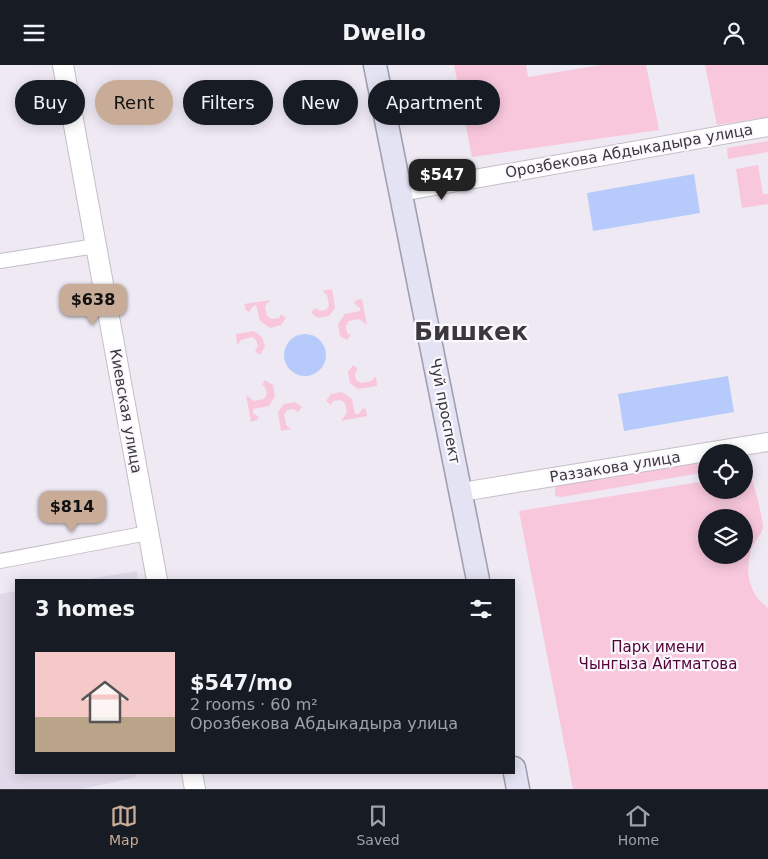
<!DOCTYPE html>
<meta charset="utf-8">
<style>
:root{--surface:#171b24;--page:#242831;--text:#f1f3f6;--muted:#9ea1a6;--line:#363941;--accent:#c8ac98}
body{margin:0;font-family:"DejaVu Sans",sans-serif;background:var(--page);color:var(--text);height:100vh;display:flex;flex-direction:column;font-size:19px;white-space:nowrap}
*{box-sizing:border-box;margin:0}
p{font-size:16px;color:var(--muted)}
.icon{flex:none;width:28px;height:28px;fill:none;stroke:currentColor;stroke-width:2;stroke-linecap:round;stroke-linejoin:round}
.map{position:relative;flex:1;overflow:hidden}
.drawer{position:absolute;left:15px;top:514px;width:500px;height:195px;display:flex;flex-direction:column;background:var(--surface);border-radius:0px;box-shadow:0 2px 12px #0003}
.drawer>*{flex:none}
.hud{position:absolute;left:15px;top:15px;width:500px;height:45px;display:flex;gap:10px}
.fabs{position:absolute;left:698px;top:379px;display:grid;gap:10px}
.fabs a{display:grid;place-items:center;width:55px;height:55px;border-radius:50%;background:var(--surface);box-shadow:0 2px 12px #0003;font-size:25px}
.price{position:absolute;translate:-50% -42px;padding:0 11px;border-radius:10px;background:var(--accent);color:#111;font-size:16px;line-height:32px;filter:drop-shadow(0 1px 2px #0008)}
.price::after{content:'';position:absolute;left:50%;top:30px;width:15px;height:11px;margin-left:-8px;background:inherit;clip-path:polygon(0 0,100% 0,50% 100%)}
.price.current{background:#222;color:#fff}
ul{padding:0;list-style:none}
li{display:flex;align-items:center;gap:15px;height:125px;padding:0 20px}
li+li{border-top:1px solid var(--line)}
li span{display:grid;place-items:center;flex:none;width:140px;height:100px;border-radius:0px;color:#555}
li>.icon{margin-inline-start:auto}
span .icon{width:60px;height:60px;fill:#fffc;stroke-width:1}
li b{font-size:21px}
h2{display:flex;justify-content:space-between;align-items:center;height:60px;padding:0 20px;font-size:21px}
.tag{padding:0 18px;border-radius:22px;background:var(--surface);box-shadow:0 2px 12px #0003;font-size:18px;line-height:45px}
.tag.current{background:var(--accent);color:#111}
header{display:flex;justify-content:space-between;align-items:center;height:65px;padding:0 20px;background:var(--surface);font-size:22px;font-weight:600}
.tabs{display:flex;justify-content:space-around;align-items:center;height:70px;border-top:1px solid var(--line);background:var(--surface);font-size:14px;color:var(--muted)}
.tabs a{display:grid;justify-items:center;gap:2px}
.tabs .current{color:var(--accent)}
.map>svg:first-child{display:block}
.built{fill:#e2daea}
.green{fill:#f8c7dc;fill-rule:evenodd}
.water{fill:#b6cbfb}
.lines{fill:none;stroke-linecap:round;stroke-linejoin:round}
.minor-casing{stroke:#c3bec7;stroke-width:16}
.tertiary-casing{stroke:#c3bec7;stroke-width:20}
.secondary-casing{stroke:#c3bec7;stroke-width:22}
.primary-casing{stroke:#9c9bae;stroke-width:25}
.minor{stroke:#fff;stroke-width:14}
.tertiary{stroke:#fff;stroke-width:18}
.secondary{stroke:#fff;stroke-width:20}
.primary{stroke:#e3e3f3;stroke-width:22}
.labels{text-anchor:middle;stroke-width:4.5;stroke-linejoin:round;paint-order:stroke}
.street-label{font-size:15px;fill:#3a383c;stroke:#fbf7ff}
.park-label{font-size:15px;fill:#540435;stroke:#fbf7ff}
.town-label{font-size:25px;font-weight:bold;fill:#3a383c;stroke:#fbf7ff}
</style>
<header><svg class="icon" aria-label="menu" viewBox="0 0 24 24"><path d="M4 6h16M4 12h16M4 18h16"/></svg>Dwello<svg class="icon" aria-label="person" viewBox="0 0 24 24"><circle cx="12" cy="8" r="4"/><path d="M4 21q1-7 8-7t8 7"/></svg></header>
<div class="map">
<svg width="768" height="724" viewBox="0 0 768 724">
<rect width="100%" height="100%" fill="#eee9f3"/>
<path class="built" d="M137 506 138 515H82Z
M16 526V708H135L136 712 83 724H0V529Z"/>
<path class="green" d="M454 0H526L528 12 601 0H646L659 65 472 92Z
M705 0H768V52L717 60Z
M768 76V87L728 94 727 83Z
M758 100 763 129H768V139L742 143 736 104Z
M332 224 335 243 329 251 318 253 311 248 315 243 320 246 326 245 329 241 327 230 322 226Z
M362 234 367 260 359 254 349 256 346 261 347 268 351 270 347 275 340 271 338 259 345 249 360 246V243L354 238 356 235Z
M270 235 265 241 267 251 272 254 279 253 281 249 286 253 281 260 270 263 260 256 256 240 253 241 249 247 246 245 244 239Z
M254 266 262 272 265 282 260 290 255 286 258 281 256 275 252 272 241 275 237 280 236 269Z
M353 300 358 304 355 308 356 315 361 318 371 316 376 311 377 321 358 324 350 318 348 307Z
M265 315 273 320 275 331 269 341 253 344V348L259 352 257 355 251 357 246 330 254 336 264 334 267 329 265 322 262 320Z
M342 327 352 334 355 349H359L363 343 366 345 367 351 341 356 347 348 345 338 340 335 333 336 331 340 326 336 331 329Z
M295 337 302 342 298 347 293 344 287 345 284 349 286 360 291 364 281 366 278 347 284 339Z
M706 392V407L562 432 555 431V420Z
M751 409C753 418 764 456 763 463 762 468 756 475 753 480 744 503 747 528 768 543V724H573L519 446 706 416V425H744V410ZM706 452H744V490H706Z"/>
<path class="water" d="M694 109 700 148 593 166 587 128Z
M284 290a21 21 0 1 1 42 0a21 21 0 1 1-42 0Z
M728 311 734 347 624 366 618 329Z"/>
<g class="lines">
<defs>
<path id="minor" d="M0 196 96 181
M0 496 148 468"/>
<path id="tertiary" d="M401 127 768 62
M462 427 768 377"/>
<path id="secondary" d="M63 0 157 515
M192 708 195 724"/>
<path id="primary" d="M375 0 478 515
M514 703 518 724"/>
</defs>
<use href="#minor" class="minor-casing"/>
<use href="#tertiary" class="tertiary-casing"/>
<use href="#secondary" class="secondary-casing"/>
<use href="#primary" class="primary-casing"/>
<use href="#minor" class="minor"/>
<use href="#tertiary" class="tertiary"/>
<use href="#secondary" class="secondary"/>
<use href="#primary" class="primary"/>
</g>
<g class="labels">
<g class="street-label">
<text transform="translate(629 86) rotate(-10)" y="5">Орозбекова Абдыкадыра улица</text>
<text transform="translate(126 346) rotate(80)" y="5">Киевская улица</text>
<text transform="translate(445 346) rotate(79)" y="5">Чуй проспект</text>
<text transform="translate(615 402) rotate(-9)" y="5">Раззакова улица</text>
</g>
<g class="park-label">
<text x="658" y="587">Парк имени<tspan x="658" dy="17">Чынгыза Айтматова</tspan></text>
</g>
<g class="town-label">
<text x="471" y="275">Бишкек</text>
</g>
</g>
</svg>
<div class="fabs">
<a><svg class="icon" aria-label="locate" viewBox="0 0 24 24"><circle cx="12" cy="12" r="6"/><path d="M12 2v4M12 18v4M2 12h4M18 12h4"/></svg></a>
<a><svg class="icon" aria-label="layers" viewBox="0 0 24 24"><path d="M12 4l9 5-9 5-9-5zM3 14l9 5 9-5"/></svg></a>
</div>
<b class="price current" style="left:442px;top:136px">$547</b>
<b class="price" style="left:93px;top:261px">$638</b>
<b class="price" style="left:72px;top:468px">$814</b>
<div class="hud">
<a class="tag">Buy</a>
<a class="tag current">Rent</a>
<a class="tag">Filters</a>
<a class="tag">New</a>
<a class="tag">Apartment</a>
</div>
<section class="drawer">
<h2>3 homes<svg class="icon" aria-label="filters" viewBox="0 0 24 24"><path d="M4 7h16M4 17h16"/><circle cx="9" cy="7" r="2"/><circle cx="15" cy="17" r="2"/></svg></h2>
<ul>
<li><span style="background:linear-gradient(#f6c9c9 65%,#b9a48a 0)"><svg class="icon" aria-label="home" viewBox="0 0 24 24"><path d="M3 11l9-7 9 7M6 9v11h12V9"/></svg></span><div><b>$547/mo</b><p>2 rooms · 60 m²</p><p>Орозбекова Абдыкадыра улица</p></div></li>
</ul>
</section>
</div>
<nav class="tabs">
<a class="current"><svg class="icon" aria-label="map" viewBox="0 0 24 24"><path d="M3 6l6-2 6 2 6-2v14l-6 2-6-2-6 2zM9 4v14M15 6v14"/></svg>Map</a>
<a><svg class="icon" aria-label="saved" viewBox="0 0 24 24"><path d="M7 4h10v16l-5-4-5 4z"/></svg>Saved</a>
<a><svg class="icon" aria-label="home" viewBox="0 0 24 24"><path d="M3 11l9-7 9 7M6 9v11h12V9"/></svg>Home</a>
</nav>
